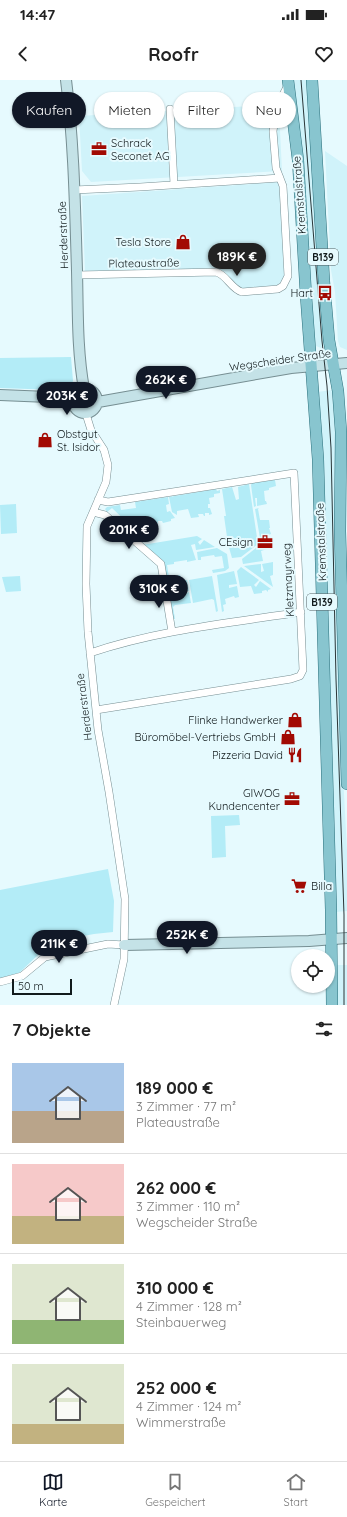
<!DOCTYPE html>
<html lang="de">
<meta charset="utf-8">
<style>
:root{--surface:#fff;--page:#f6f6f6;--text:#222;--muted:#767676;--line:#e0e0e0;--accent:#111827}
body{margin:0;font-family:Quicksand,sans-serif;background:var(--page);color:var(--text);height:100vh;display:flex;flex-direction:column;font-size:15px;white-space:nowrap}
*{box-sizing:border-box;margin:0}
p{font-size:13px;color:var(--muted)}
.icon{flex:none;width:22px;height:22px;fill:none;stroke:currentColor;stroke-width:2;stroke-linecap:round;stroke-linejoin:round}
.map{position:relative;height:925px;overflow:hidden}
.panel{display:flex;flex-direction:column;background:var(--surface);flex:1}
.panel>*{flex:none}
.top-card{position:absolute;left:12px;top:12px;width:323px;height:36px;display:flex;gap:8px}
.controls{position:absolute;left:291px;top:869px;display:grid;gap:8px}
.controls a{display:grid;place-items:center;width:44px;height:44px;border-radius:50%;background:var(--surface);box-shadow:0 1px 3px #0004;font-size:20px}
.scale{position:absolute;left:12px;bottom:10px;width:60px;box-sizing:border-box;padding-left:4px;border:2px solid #111a1c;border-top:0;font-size:11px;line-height:14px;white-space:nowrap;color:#111a1c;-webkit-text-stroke:3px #e6fafe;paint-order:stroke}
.price{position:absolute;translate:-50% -34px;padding:0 9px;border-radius:14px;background:var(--accent);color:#fff;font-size:13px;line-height:26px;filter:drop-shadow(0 1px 2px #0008)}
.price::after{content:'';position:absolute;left:50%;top:24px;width:12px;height:9px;margin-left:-6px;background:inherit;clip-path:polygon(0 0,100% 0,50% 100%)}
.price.active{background:#222;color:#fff}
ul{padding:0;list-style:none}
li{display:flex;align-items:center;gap:12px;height:100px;padding:0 12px}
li+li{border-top:1px solid var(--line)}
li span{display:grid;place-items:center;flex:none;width:112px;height:80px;border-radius:0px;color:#555}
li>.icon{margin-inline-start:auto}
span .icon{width:48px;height:48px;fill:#fffc;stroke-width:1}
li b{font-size:17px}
h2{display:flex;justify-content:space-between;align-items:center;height:48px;padding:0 12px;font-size:17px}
.chip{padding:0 14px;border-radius:18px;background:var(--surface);box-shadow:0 1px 3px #0004;font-size:14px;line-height:36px}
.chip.active{background:var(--accent);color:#fff}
.status{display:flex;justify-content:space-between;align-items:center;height:28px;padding:0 20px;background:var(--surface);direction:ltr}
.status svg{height:11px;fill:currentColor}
header{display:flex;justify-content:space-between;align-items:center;height:52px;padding:0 12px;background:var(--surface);font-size:18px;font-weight:800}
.menu{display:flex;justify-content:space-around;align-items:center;height:56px;border-top:1px solid var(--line);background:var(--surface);font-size:11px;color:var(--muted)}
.menu a{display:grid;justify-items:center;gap:2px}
.menu .active{color:var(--accent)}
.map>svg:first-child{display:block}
.built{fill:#d0f3fa}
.green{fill:#b3ecf7}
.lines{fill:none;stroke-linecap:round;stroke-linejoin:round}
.street-casing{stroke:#768e92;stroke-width:8}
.secondary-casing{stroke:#768e92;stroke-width:12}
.primary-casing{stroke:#2b707c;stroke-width:12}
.street{stroke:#fff;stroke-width:7}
.secondary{stroke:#c4e2e7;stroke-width:10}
.primary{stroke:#88c5cf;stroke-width:11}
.tram{stroke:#2a3537;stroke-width:1}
.labels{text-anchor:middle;stroke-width:4;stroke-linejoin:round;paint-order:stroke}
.shield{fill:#e6fafe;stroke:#515d60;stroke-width:1}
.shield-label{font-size:10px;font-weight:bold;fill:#111a1c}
.poi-label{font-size:11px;fill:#111a1c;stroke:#e6fafe;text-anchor:end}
.street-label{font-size:11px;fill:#111a1c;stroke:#e6fafe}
</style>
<div class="status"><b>14:47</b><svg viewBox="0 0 49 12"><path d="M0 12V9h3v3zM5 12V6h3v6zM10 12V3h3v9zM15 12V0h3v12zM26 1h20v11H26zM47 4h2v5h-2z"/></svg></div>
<header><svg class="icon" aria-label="back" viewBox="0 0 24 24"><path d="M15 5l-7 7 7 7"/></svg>Roofr<svg class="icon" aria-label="heart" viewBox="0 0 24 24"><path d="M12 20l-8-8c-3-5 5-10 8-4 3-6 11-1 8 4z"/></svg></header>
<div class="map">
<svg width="347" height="925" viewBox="0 0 347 925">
<rect width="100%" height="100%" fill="#e6fafe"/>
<path class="built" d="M292 0H307L325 263 324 266 321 268 316 266 315 263 301 80Z
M270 25 279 30 282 91 91 102 82 91 79 36Z
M325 71 347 86V270L340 267 338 261 335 212 331 190Z
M280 102 284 197 283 200 278 205 243 209 238 207 225 192 217 189 85 191 82 116Z
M332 310 336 366 342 676 347 770V831L336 832 317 312Z
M335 885H347V925H335Z"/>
<path class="green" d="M71 277 73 301C70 308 64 310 57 310L0 308V278Z
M275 400 276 406 269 408V410L264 411 265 421H266L267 424 257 426V418H255L256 426 254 427 251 405 252 403Z
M249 404 258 464 241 477 232 478 228 464 224 436H226L222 409 232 407 236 420 239 419 238 407Z
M216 409 217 411 220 410V413L214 414V417L209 418 210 424H208V428H210L212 434 209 435V433H205V436H204L203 434H198L199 437 191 438 188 429 177 431V435L172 432 169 417Z
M168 417 169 424 166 425 167 432 170 431 175 438 171 439V441L163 443 162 441H158V443L150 445 147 436 141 437 143 458 149 457 150 461 141 462 139 455 135 458 131 455 135 450 112 428 107 432 105 429 107 427 120 425 121 430 136 428 135 422Z
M16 424 17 453 1 454 0 425Z
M259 428 258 429 260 440H269L270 448H269L271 454 267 455 270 468 261 471 263 481 243 484 242 479 261 464 255 429Z
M197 456 202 459 198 462 200 465 204 460 215 467 196 470 195 464 191 465 196 480 187 482V480L174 482V484L167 485 169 497 180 495 181 498 166 500 162 481 142 465Z
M217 468 227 474 229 488 225 491 213 493 212 490 224 488 222 476 215 477 214 475 201 477V480H198L197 472Z
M273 482V495L270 496 273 507 244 486 261 484V492L264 491 262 484Z
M241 487 259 500 254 505 256 507 260 501 271 509 268 510V512L266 510 262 511V513L254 514 251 506 240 507 237 491Z
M234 491 237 504 229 505V508L237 506 239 517 235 518 234 516 225 519 226 524 223 525 224 531 222 532 217 495Z
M20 496 21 511 6 512 2 497Z
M212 496 218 531 216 532 214 520 212 519 193 523 189 500Z
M187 500 189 511 180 512 181 515 189 512 191 523 175 525 173 527 175 539H172L167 503Z
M239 735 240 745 225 746 226 777 212 778 211 736Z
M108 789 114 821 113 852 94 854 57 861 53 870 38 875 19 893 0 898V810Z"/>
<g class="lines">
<defs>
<path id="street" d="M170 29 174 104
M74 110 140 107 280 98
M77 195 216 192C227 195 231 209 242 212L278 209 283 206 288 196 283 106 276 88 273 51 277 26 288 5
M86 334 91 350 104 370 108 385 106 402 87 446 86 504 88 552 98 650 109 712 125 819 124 879 114 925
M93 432 105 435 161 484 172 552
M90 573C158 550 230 543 301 532
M96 630 291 599 300 596 303 590 294 393 108 422 98 420
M0 902 22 896 45 877 108 864 124 865"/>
<path id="secondary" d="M66 0C74 63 75 128 77 191 78 231 77 270 84 309
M73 321a12 12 0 1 1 24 0a12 12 0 1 1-24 0Z
M0 315 73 318
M98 322 291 288 347 283
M124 865 309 861 347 858"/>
<path id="primary" d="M288 0 298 80 306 216 318 379 331 830 332 925
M312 0 324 201 329 260 338 311 341 352 340 451 347 704"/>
</defs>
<use href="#street" class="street-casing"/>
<use href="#secondary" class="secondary-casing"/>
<use href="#primary" class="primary-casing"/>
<use href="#street" class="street"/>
<use href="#secondary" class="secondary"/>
<use href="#primary" class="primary"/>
<path class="tram" d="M301 0 322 261 327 306 331 368 336 599 344 835V925"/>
</g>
<defs>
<symbol id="office-bare" viewBox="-9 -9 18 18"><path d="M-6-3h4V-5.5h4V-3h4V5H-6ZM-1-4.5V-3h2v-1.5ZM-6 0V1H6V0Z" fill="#a20a03" stroke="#e6fafe" stroke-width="2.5" paint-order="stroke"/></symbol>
<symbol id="shop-bare" viewBox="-9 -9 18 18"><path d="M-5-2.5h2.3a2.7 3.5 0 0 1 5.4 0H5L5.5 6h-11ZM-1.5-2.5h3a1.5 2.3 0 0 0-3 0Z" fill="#a20a03" stroke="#e6fafe" stroke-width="2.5" paint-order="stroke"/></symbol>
<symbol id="bus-bare" viewBox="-9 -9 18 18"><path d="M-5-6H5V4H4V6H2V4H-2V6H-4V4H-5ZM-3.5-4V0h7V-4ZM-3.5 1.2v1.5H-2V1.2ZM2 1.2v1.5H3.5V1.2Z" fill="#a20a03" stroke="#e6fafe" stroke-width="2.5" paint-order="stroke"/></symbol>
<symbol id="restaurant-bare" viewBox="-9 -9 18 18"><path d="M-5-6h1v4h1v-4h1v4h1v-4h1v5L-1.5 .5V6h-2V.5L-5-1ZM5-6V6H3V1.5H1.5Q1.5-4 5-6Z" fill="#a20a03" stroke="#e6fafe" stroke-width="2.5" paint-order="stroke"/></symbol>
<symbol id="supermarket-bare" viewBox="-9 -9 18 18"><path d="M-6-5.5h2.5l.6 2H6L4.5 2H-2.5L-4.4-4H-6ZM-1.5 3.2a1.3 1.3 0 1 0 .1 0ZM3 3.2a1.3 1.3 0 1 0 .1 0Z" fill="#a20a03" stroke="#e6fafe" stroke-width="2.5" paint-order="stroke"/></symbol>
</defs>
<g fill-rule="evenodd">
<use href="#office-bare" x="88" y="58" width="22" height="22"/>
<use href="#shop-bare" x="172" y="151" width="22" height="22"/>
<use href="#bus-bare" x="314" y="202" width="22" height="22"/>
<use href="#shop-bare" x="34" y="349" width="22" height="22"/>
<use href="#office-bare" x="254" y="451" width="22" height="22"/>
<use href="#shop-bare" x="284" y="629" width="22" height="22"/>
<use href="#shop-bare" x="277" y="646" width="22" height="22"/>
<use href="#restaurant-bare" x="284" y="664" width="22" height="22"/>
<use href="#office-bare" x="281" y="708" width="22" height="22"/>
<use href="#supermarket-bare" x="288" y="795" width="22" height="22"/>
</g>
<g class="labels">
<g class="shield">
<rect x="308" y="169" width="30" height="16" rx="3"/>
<rect x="307" y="514" width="30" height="16" rx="3"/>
</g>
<g class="shield-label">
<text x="323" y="181">B139</text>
<text x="322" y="526">B139</text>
</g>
<g class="poi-label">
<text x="111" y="67" text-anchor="start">Schrack<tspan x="111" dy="13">Seconet AG</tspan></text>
<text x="171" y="166">Tesla Store</text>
<text x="313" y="217">Hart</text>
<text x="57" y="358" text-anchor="start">Obstgut<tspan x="57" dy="13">St. Isidor</tspan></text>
<text x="253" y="466">CEsign</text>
<text x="283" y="644">Flinke Handwerker</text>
<text x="276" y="661">Büromöbel-Vertriebs GmbH</text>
<text x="283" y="679">Pizzeria David</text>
<text x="280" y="717">GIWOG<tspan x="280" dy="13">Kundencenter</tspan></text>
<text x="311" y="810" text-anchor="start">Billa</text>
</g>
<g class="street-label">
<text transform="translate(299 115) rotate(-94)" y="4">Kremstalstraße</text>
<text transform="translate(63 155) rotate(-92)" y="4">Herderstraße</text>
<text transform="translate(144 183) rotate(-1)" y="4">Plateaustraße</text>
<text transform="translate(280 280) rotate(-8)" y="4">Wegscheider Straße</text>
<text transform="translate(321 462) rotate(-92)" y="4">Kremstalstraße</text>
<text transform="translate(288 500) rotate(-93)" y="4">Kletzmayrweg</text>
<text transform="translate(84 627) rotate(-97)" y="4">Herderstraße</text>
</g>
</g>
</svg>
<div class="controls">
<a><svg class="icon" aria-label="locate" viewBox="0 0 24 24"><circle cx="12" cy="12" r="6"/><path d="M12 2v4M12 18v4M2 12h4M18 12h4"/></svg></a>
</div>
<div class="scale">50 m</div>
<b class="price active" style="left:237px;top:197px">189K €</b>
<b class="price" style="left:166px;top:320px">262K €</b>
<b class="price" style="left:67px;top:336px">203K €</b>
<b class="price" style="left:129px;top:470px">201K €</b>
<b class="price" style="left:159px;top:529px">310K €</b>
<b class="price" style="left:187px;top:875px">252K €</b>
<b class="price" style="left:59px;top:884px">211K €</b>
<div class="top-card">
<a class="chip active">Kaufen</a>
<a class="chip">Mieten</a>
<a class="chip">Filter</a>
<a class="chip">Neu</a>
</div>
</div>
<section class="panel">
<h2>7 Objekte<svg class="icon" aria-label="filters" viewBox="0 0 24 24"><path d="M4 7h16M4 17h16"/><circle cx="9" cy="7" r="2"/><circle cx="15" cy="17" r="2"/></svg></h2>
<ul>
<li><span style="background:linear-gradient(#a9c7e8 60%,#b9a48a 0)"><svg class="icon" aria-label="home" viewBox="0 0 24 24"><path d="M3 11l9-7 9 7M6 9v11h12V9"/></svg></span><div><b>189 000 €</b><p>3 Zimmer · 77 m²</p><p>Plateaustraße</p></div></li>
<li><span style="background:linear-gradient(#f6c9c9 65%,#c2b280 0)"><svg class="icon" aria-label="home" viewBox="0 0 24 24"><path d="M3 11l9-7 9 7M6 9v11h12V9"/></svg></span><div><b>262 000 €</b><p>3 Zimmer · 110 m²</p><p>Wegscheider Straße</p></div></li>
<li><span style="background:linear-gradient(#dfe7d0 70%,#8fb573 0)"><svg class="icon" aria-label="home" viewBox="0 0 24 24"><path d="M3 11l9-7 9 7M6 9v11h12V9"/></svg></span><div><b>310 000 €</b><p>4 Zimmer · 128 m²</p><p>Steinbauerweg</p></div></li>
<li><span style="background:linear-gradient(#dfe7d0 75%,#c2b280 0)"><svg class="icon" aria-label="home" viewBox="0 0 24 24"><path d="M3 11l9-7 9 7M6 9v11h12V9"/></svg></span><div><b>252 000 €</b><p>4 Zimmer · 124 m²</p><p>Wimmerstraße</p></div></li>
</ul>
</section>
<nav class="menu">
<a class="active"><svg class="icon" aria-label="map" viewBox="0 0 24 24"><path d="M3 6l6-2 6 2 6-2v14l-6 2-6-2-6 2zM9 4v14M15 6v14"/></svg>Karte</a>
<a><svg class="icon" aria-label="saved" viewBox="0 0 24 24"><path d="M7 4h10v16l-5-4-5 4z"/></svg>Gespeichert</a>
<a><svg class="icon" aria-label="home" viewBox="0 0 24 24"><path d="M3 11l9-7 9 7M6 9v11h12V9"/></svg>Start</a>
</nav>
